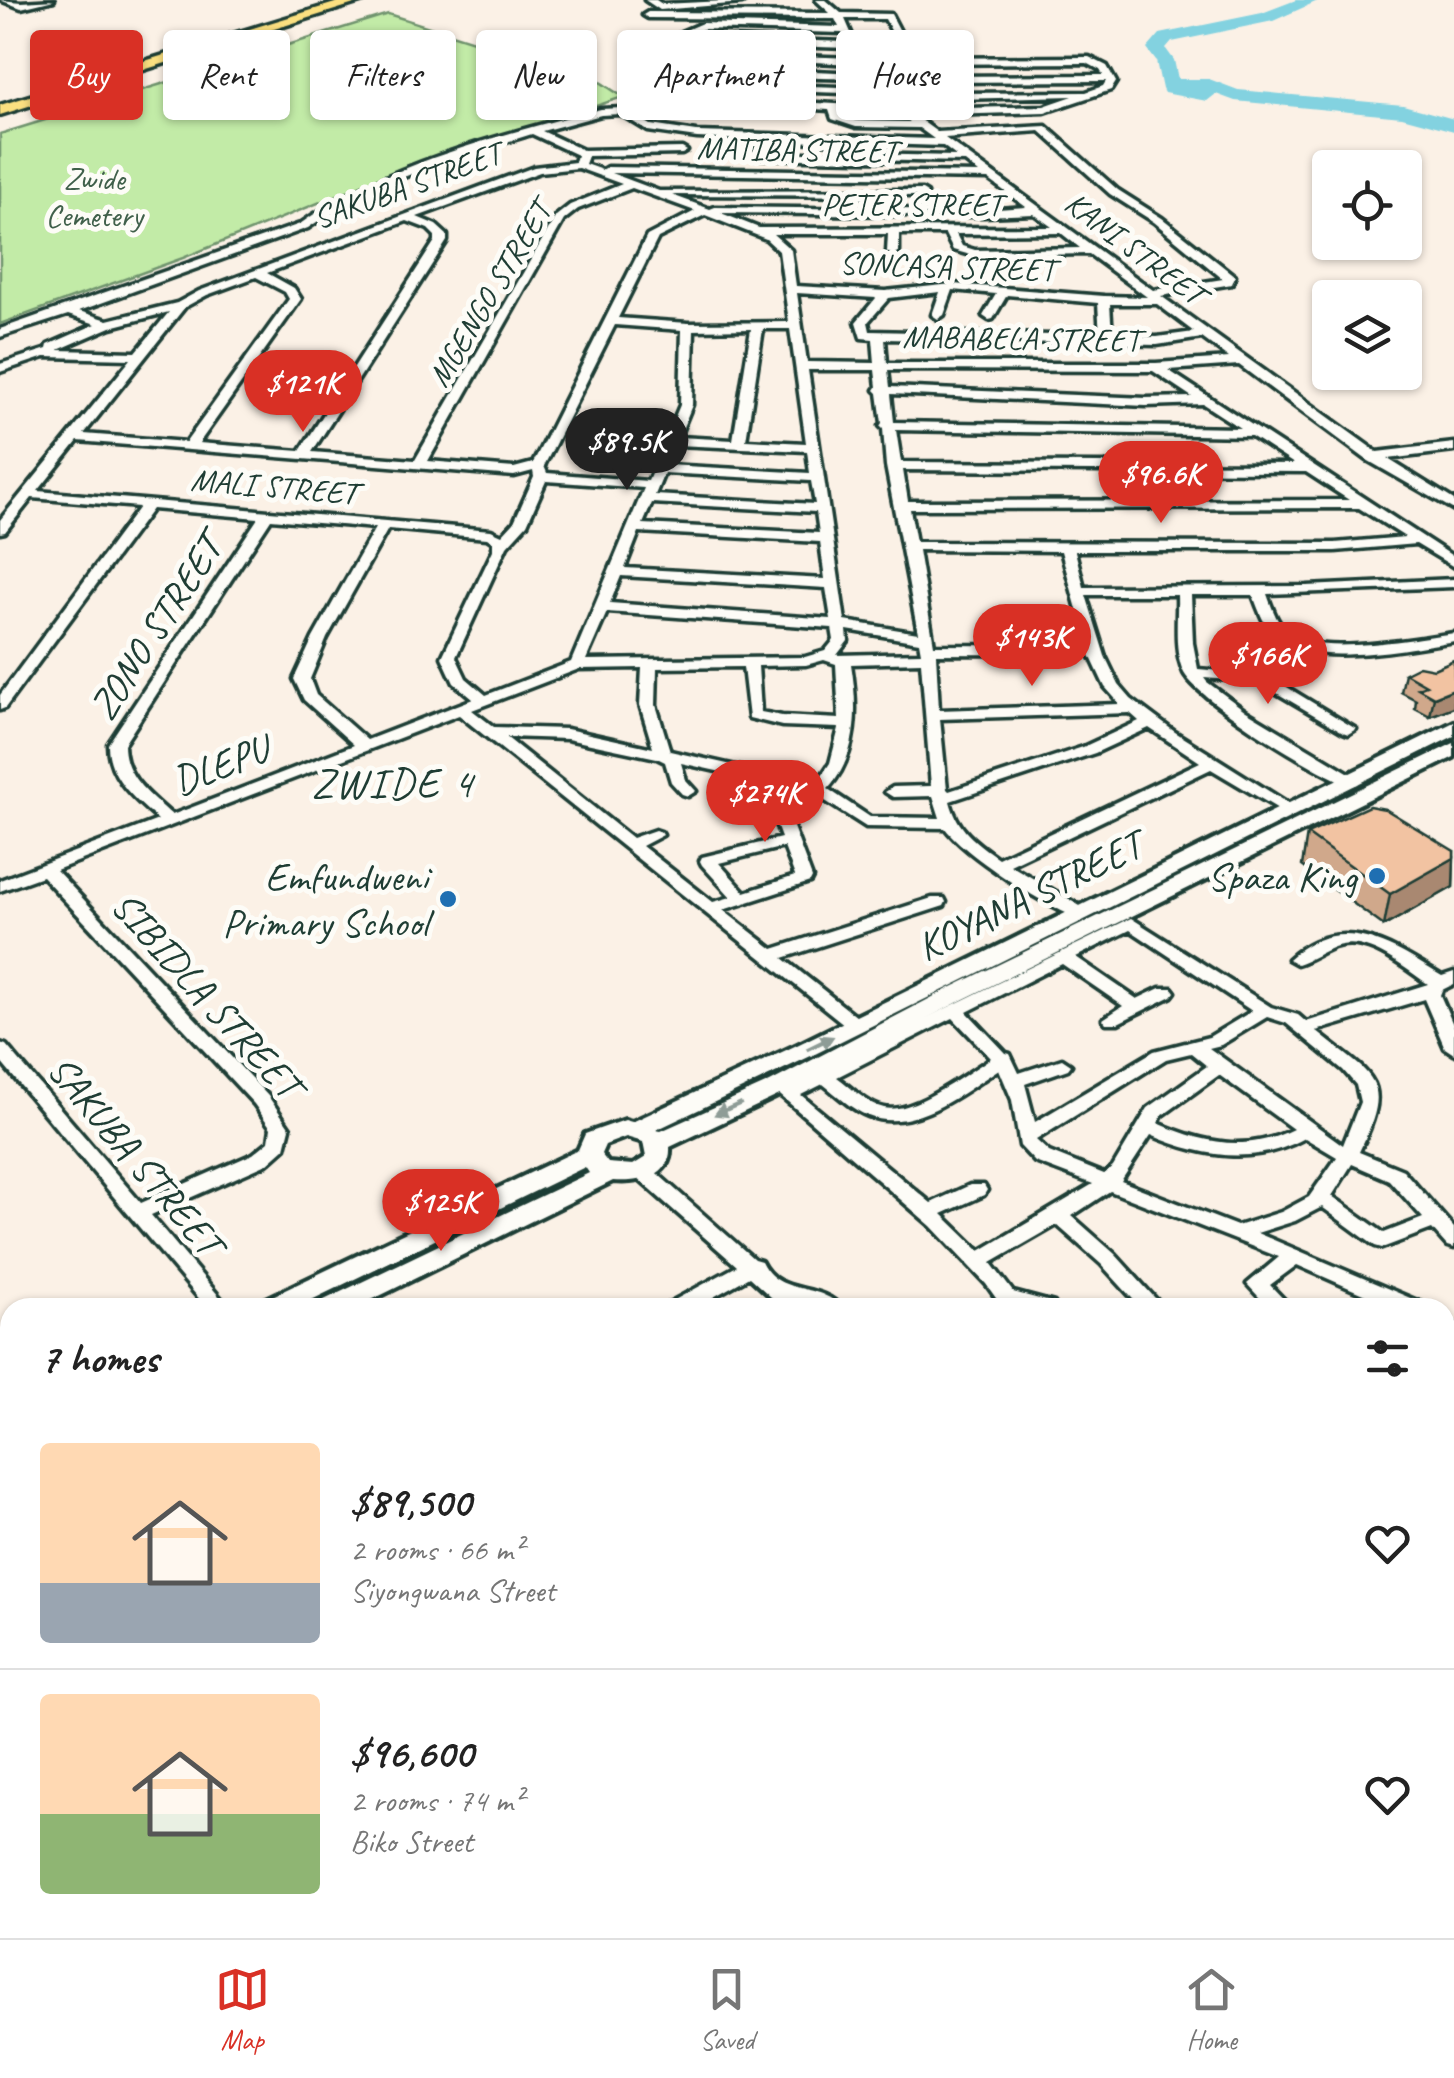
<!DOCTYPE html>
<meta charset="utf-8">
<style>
:root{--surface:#fff;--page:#f2f2f2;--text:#222;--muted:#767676;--line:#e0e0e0;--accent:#d93025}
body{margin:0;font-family:Caveat,sans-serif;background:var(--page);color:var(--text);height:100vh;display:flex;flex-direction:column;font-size:38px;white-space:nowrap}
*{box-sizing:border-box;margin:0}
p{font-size:32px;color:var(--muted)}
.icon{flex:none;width:55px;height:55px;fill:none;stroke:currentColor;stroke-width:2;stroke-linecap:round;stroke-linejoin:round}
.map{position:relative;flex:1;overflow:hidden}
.sheet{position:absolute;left:0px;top:1298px;width:1455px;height:642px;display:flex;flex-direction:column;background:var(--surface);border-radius:30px 30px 0 0;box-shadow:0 2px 8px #0004}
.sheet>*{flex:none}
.guide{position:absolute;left:30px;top:30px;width:1395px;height:90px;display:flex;gap:20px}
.tools{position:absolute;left:1312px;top:150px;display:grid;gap:20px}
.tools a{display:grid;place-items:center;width:110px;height:110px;border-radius:10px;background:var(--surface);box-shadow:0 2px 8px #0004;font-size:50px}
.price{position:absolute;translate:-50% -85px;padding:0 22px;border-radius:35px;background:var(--accent);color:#fff;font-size:32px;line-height:65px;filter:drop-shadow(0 2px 5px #0008)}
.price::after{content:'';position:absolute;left:50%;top:60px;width:30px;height:22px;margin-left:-15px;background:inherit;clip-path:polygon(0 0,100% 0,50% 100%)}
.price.selected{background:#222;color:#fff}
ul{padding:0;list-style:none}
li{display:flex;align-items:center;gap:30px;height:250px;padding:0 40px}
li+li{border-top:2px solid var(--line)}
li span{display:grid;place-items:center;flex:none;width:280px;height:200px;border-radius:10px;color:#555}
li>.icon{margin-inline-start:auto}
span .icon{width:120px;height:120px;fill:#fffc;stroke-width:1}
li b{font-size:42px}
h2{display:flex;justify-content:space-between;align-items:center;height:120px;padding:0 40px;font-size:42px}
.tag{padding:0 35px;border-radius:10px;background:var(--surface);box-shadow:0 2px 8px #0004;font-size:35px;line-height:90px}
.tag.selected{background:var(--accent);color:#fff}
.tab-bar{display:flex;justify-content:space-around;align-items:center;height:140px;border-top:2px solid var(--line);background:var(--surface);font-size:28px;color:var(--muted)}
.tab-bar a{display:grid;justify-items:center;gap:5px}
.tab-bar .selected{color:var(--accent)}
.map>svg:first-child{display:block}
.green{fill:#c2eba7;stroke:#70946e;stroke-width:2.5}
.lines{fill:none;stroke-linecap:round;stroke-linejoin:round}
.river{fill:#83d2e0;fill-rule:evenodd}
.street-casing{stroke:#1f3d34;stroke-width:7}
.secondary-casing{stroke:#1f3d34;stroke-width:8}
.primary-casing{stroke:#1f3d34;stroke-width:7}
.street{fill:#fdfcf7;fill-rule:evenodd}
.secondary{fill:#fdfcf7;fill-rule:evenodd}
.primary{fill:#fbe080;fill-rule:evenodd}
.wall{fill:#d0a88b;stroke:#1f3d34;stroke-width:2.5}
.shaded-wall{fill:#a98871;stroke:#1f3d34;stroke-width:2.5}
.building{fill:#f2c3a2;stroke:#1f3d34;stroke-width:2.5}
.oneway{fill:#8e9c96}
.poi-dot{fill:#1f6fb2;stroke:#fdfcf7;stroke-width:4}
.labels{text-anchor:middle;stroke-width:10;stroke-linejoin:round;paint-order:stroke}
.far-street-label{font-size:32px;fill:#1f3d34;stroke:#fdfcf7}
.far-park-label{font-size:32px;fill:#40604b;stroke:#fdfcf7}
.street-label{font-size:40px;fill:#1f3d34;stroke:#fdfcf7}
.poi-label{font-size:40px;fill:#1f3d34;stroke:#fdfcf7;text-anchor:end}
.neighbourhood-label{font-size:42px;letter-spacing:2.5px;fill:#1f3d34;stroke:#fdfcf7}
</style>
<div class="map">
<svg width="1454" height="1938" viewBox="0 0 1454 1938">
<rect width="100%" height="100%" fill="#fbf1e6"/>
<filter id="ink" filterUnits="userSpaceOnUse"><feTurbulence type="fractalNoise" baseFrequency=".01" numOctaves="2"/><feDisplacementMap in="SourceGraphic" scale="20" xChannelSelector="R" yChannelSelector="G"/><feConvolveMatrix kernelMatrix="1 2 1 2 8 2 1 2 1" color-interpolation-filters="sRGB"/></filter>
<g filter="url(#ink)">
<path class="green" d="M388 14 597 80 623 97 372 181 183 258 0 324V134Z"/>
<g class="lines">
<path class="river" d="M1296 0H1320L1273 21 1172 42 1166 49 1174 60 1178 79H1209L1238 90 1403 105 1454 119V131L1402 117 1235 101 1216 94 1207 101 1164 93 1162 89 1156 61 1147 49 1160 34 1262 13Z"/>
<defs>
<path id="street" d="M0 0 21 2 54 0 21 8Z
M645 0H656L662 4 747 0 742 3 660 10Z
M816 0H826L841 13 891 14 914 58 1089 57 1107 66 1116 82 1111 90 1045 112 915 116 937 132 1046 126 1118 190 1162 218 1235 276 1232 284 1161 296 1377 452 1454 443V451L1388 459 1454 500V510L1367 460 1239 365 1168 370 1454 557V567L1416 544 1335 551H1075L1084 587 1307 586 1454 579V587L1267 594C1272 608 1278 626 1290 635 1318 657 1419 638 1454 633V641C1414 648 1315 667 1281 642 1266 632 1259 611 1253 595H1191L1193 643 1198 669 1267 675 1356 729 1348 734 1343 732 1258 682 1204 678 1207 682 1246 711 1358 778 1360 781 1358 784 1352 786C1320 775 1199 701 1184 673 1173 650 1178 619 1177 595H1086L1105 656 1119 685 1131 699 1175 732 1299 810 1297 813H1285L1211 769 1010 865 1087 910 1090 914 1087 918 1081 919C1047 908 966 856 945 828L866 827 819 797 799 809 790 819 812 878 810 882 723 910 773 949 932 898H944L946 902 944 906 783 958 862 1021 865 1025 862 1029H850L459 715 56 870 268 1096 290 1128 285 1148 267 1164 151 1215 229 1308H207L0 1061V1043L6 1045 141 1203 253 1154 269 1141 271 1128 254 1104 42 876 0 891V880L158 820C135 799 108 778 108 744L258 518 152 509 5 708 0 710V695L139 507 32 498 5 532 0 533V520L131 359 45 357 0 372V364L47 349 48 345 96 324 68 315 0 337V329L300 224C381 166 505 133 601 109L622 108 651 125 697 132 934 139 919 128 856 127 832 119 829 110 798 108 793 105 798 102 892 107 876 94 751 90 746 87 751 84 869 88 862 79C797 77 728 81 681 32L702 23 839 27 835 19 648 18 643 15 648 12 830 13ZM845 19H885L908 63 955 109H906L872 81ZM703 29 842 33 846 42 698 37 693 33ZM704 43 848 48 853 58 720 53ZM730 58 855 64 859 73 769 69ZM1087 63 1100 70 1103 75 932 76 920 64ZM1106 81 1103 86 1086 92 950 93 938 82ZM1073 96 1044 106 966 108 956 99ZM839 110 900 114 910 122 857 121 841 115ZM620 114 648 131 697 138 745 140 742 152 755 158 965 162 979 173 607 167 602 170 585 164 588 156 682 154 687 151 682 148 583 150 542 131 601 115ZM1040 131 1110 194 1154 222 1223 279 1153 290 945 138ZM532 134 577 155 575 162 534 167 199 291 177 303 108 320 79 311 308 228C373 181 455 158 532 134ZM756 140 943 146 956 156 756 152 753 151ZM578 168 622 184 570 205 556 216 415 460 312 452 447 241V235L436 225 417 217 540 172ZM611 173 988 179 1026 207 984 210 715 207 710 209 672 195 922 196 927 193 922 190 659 191ZM632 188 695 211 647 236 533 463 514 468 428 461 564 220 578 209ZM721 213 984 216 1034 214 1052 227 759 228ZM705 215 766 239 779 251 789 322 688 323 618 318 658 238ZM407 221 428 229 435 236V241L300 451 199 443 301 299 294 288 267 273ZM1061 233 1080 248 975 250 962 246 956 234ZM773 234H888L887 252 893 255 899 252V234H945L953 250 974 256 1089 254 1147 297 1104 296 953 284 885 291 796 286 791 250ZM256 277 285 292 289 299 186 442 84 434 185 307 207 295ZM953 290 996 294 983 316 989 320 993 319 1007 295 1098 303 1100 336 870 331 868 322 889 298 940 292 932 315 938 319 944 315ZM797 293 876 298 856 322 861 338 873 339 875 363 807 362ZM1110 304H1157L1194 332 1157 337 1112 336ZM169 312 136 352 58 350 111 327ZM615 325 682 330 680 405 648 481 547 473 544 466ZM751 329 733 440 679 437 692 405 694 330ZM763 329H790L806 443 746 440ZM1202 338 1229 358 1156 363H887L885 339 1157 345ZM808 370H875L877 387 875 390 878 393 882 423 880 426 883 429 886 466 918 633 845 621ZM888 370 1153 371 1192 397 1146 398 890 387ZM891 394 1146 406 1203 404 1240 428 894 422ZM896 430 1251 436 1294 464 901 462ZM78 441 514 476 533 471 534 477 514 522 502 535 491 530 38 491ZM676 445 807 451 810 473 667 465ZM903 470 1306 472 1349 500 908 501ZM664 473 811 481 815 504 655 495ZM546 481 644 488 571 662 486 695 466 678 456 657 507 546 527 524ZM652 503 816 512 819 533 643 524ZM1359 508 1405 537 1335 543 916 542 910 509ZM271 519 375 528 313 638 294 679 304 700 354 745 172 815C149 794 124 777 124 744ZM388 529 487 538 493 542V550L442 657 454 683 473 699 367 740 316 695 310 679 327 638ZM639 532 820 542 825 579 625 568ZM918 550 1061 551 1087 646 934 645ZM621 576 826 588 831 619 610 603ZM607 612 832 628 834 640 825 651 805 657 586 660ZM847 630 919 642 921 653 837 655 848 641ZM936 654 1090 655 1105 687 1120 704 939 710ZM824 660 836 664 839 719 782 716 761 712 758 666 806 665ZM921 662 931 786 893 787 885 792 893 797 933 796 940 818 870 817 828 789C859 755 858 707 851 664ZM743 667 749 718 782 726 839 728 830 763 816 784 670 751 656 705 657 668ZM642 668 640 705 653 748 567 729 494 727 472 710 579 669ZM1130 713 1139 721 1083 747 949 791 947 789 940 719ZM1149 728 1200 762 998 858C975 842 957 829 950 801L1095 753ZM506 737 567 739 657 758 665 762 671 782 682 794 688 796 696 791 686 780 681 763 806 791C793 799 782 805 774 819L781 838 702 857 700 861 702 865 731 897 713 902 642 846 663 835 661 832 655 830 632 838ZM784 847 795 876 745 892 719 863Z
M1131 918 1271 1007 1298 1015 1306 1022 1428 984C1402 967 1367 935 1334 947 1321 952 1310 960 1297 964L1288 959C1341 910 1393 946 1442 976L1454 972V984L1442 990 1440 995 1454 1027V1054L1445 1048 1424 999 1316 1031C1372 1077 1396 1077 1359 1152L1403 1170 1454 1228V1248L1447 1246 1432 1229 1382 1248 1375 1246 1322 1207 1295 1221 1257 1233 1422 1303 1425 1308H1395L1297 1265 1270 1285 1292 1308H1269L1247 1284 1279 1257 1110 1191 1072 1216 1115 1254 1164 1308H1141L1101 1264 1057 1225 991 1263 1013 1292 1054 1303 1057 1308H1003L986 1284 931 1226 773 1089 782 1083 789 1085ZM1130 930 1252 1011 1209 1037 1154 1051 1035 1122 1025 1084 1068 1069 1071 1065 1062 1059 1019 1073 1010 1054 1006 1053 967 1012 1062 964 1123 1006 1103 1019 1106 1023H1118L1172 996 1175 992 1172 988H1160L1137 999 1076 957ZM1267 1017 1286 1023 1343 1070 1356 1085 1360 1102 1343 1145 1209 1048 1221 1045ZM953 1018 991 1058C967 1073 912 1115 884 1108 867 1104 851 1087 837 1077ZM1191 1053 1207 1066 1148 1108 1113 1167 1104 1174 1049 1152 1036 1140 1166 1059ZM999 1069 1012 1100 1020 1146 1035 1162 1093 1184 980 1251 942 1214 984 1195 987 1190 984 1185H970L931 1203 801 1095 823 1084C837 1095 851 1109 868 1116 913 1134 964 1092 999 1069ZM1219 1075 1293 1129C1247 1153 1203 1143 1158 1123L1162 1116ZM1151 1135C1203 1157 1254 1166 1305 1138L1337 1157 1309 1197 1281 1212 1237 1226 1121 1181ZM1352 1164 1389 1180 1423 1218 1384 1233 1332 1196Z
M643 1165 650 1167 754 1259 761 1261C779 1298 818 1280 842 1308H815L805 1303 807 1308H783L749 1277 694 1308H666L669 1303 737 1266 636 1177 633 1172 636 1167Z
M1445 1319 1454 1324V1347L1447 1350Z
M1454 1515V1534L1445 1537V1518Z
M10 1654V1675L0 1679V1658Z
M1454 1680V1702L1445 1705V1683Z
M10 1854V1878L0 1882V1858Z
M267 1930H302L298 1938H263Z
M303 1930H331L335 1938H307Z
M603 1930H631L635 1938H607Z
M1000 1930H1026L1028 1938H1002Z
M1140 1930H1166L1167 1938H1141Z
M1414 1930H1445L1449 1938H1418Z"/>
<path id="secondary" d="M1454 722V736L813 1055 656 1130 661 1131 770 1082 948 989 1454 743V757L964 999 786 1092 670 1147C672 1177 638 1183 613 1181L355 1308H318L322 1301 589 1173 585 1167 295 1308H258L262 1301 578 1150 585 1134 625 1120 632 1122 797 1045ZM626 1137 643 1142 646 1157 633 1165 608 1163 601 1154 605 1145Z
M10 1425V1447L0 1451V1428Z
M10 1455V1479L0 1482V1458Z"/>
<path id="primary" d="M345 0H367L0 115V105Z"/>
</defs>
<use href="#street" class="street-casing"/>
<use href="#secondary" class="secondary-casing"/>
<use href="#primary" class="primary-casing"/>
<use href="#street" class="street"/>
<use href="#secondary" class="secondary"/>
<use href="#primary" class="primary"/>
</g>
<path class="wall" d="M1454 660V707L1430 716 1415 708 1416 700 1401 692 1405 673 1434 669Z
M1307 834 1454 851 1453 887 1384 926 1302 866Z"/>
<path class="shaded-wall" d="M1454 689V707L1430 716 1434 697Z
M1454 858 1453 887 1384 926 1390 894Z"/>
<path class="building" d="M1454 660V689L1434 697 1418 688 1426 685 1405 673 1419 666 1434 669Z
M1369 806 1385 809 1454 851V858L1390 894 1307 834Z"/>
<defs><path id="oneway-solid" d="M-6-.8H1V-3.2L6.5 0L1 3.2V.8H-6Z" transform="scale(2.5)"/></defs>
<g class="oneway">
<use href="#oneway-solid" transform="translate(820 1043) rotate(-26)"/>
<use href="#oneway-solid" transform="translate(728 1109) rotate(156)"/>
</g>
</g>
<g class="poi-dot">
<circle cx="1377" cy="876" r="10"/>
<circle cx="448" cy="899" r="10"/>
</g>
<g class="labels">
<g class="far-street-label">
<text transform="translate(797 149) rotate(1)" y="11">MATIBA STREET</text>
<text transform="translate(407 185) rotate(-20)" y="11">SAKUBA STREET</text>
<text x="912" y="215">PETER STREET</text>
<text transform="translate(1135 248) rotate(37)" y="11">KANI STREET</text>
<text transform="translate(947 266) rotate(2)" y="11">SONCASA STREET</text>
<text transform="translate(489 294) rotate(-59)" y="11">MGENGO STREET</text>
<text transform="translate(1021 338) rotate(1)" y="11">MABABELA STREET</text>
<text transform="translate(274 486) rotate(5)" y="11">MALI STREET</text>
</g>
<g class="far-park-label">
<text x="94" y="189">Zwide<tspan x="94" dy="37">Cemetery</tspan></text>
</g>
<g class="street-label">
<text transform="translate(155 627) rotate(-57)" y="14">ZONO STREET</text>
<text transform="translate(220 764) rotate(-21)" y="14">DLEPU</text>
<text transform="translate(1029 895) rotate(-26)" y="14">KOYANA STREET</text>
<text transform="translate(207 994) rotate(48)" y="14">SIBIDLA STREET</text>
<text transform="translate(136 1155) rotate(50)" y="14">SAKUBA STREET</text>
</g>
<g class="poi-label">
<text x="428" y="890">Emfundweni<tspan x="428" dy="46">Primary School</tspan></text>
<text x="1357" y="890">Spaza King</text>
</g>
<g class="neighbourhood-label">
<text x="393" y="797">ZWIDE 4</text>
</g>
</g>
</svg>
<div class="tools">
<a><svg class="icon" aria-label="locate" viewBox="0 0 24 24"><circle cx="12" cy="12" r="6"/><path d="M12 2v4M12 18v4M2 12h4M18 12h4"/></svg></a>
<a><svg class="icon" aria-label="layers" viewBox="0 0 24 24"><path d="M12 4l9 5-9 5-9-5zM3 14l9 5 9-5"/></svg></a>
</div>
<b class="price" style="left:303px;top:435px">$121K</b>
<b class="price selected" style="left:627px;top:493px">$89.5K</b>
<b class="price" style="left:1161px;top:526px">$96.6K</b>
<b class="price" style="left:1032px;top:689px">$143K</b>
<b class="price" style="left:1268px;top:707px">$166K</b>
<b class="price" style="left:765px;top:845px">$274K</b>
<b class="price" style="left:441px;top:1254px">$125K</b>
<div class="guide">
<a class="tag selected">Buy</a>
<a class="tag">Rent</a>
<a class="tag">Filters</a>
<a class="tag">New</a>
<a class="tag">Apartment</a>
<a class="tag">House</a>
</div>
<section class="sheet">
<h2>7 homes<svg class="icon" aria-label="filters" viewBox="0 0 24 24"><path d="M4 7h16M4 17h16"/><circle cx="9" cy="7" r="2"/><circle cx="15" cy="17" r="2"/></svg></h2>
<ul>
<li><span style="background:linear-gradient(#ffd9b3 70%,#9aa5b1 0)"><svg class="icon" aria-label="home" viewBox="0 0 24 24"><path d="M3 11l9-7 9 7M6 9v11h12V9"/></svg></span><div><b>$89,500</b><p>2 rooms · 66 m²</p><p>Siyongwana Street</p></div><svg class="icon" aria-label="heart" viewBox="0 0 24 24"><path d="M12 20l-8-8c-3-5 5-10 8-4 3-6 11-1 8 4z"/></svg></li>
<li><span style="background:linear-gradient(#ffd9b3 60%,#8fb573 0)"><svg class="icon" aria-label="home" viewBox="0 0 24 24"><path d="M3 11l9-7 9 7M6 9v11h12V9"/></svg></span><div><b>$96,600</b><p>2 rooms · 74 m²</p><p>Biko Street</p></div><svg class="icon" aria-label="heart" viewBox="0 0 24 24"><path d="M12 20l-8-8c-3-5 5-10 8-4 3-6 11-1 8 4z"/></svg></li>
</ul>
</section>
</div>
<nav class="tab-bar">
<a class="selected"><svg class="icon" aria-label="map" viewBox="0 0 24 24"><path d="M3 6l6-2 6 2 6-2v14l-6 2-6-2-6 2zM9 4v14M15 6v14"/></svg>Map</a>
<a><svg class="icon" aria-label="saved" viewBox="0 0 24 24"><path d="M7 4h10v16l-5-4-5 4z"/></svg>Saved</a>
<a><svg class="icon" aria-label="home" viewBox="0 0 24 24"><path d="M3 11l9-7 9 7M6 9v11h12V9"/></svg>Home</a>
</nav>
